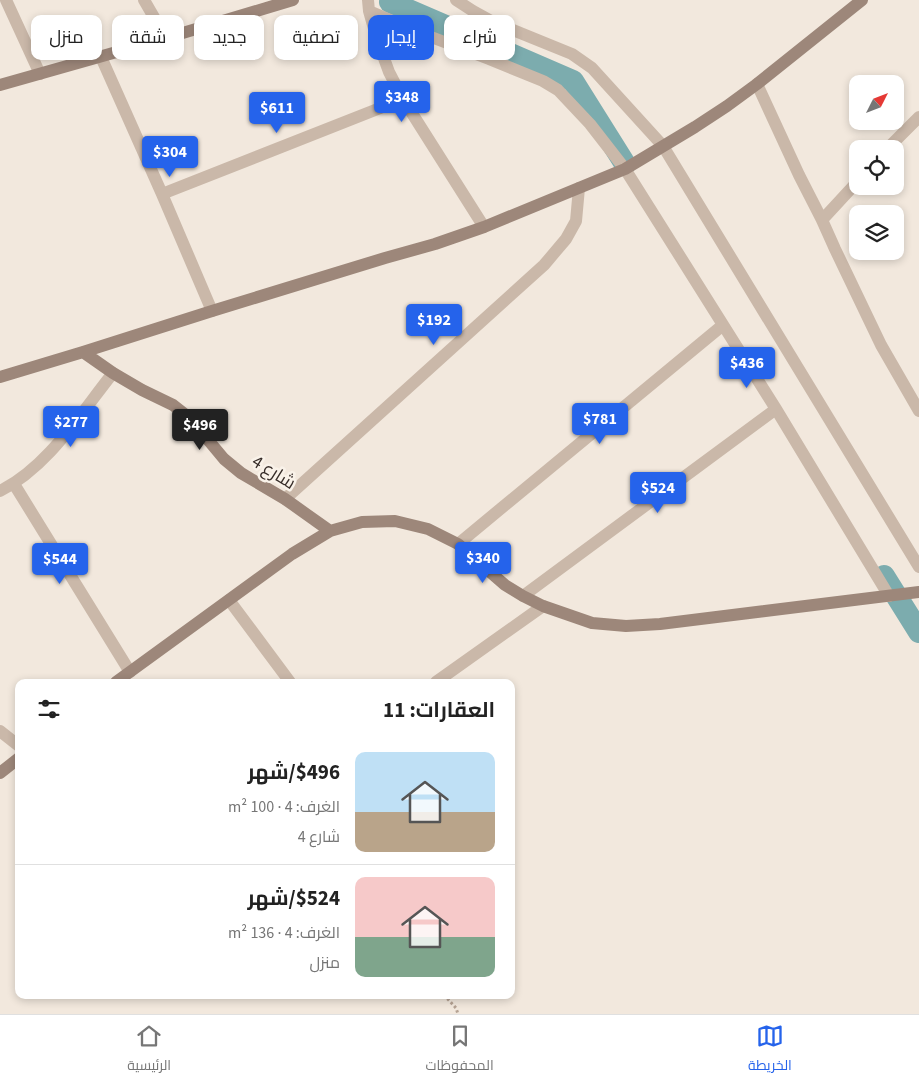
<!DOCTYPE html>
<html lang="ar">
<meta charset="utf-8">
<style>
:root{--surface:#fff;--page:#f6f6f6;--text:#222;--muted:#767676;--line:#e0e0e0;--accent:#2563eb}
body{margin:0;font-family:"Source Sans 3",Cairo,sans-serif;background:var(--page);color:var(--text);direction:rtl;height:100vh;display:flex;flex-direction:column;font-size:19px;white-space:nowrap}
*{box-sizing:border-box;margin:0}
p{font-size:16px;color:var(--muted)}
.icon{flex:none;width:28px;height:28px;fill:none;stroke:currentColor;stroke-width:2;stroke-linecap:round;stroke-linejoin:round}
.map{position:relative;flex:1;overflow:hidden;direction:ltr}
.panel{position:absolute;left:15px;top:679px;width:500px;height:320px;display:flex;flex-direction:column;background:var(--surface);border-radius:10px;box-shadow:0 2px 8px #0003;direction:rtl}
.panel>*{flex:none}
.hud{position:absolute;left:15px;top:15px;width:500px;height:45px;direction:rtl;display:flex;gap:10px}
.needle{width:32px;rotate:48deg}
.tools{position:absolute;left:849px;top:75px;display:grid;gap:10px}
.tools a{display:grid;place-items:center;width:55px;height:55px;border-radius:10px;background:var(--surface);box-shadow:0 2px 8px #0003;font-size:25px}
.price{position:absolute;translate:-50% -42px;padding:0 11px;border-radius:5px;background:var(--accent);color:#fff;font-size:16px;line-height:32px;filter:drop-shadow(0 1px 2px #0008)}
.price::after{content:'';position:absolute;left:50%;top:30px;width:15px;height:11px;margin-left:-8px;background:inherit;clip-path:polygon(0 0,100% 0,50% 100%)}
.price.active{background:#222;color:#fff}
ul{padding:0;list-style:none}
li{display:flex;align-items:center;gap:15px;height:125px;padding:0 20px}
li+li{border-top:1px solid var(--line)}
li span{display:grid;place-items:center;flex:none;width:140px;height:100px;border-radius:10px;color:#555}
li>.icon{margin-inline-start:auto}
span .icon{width:60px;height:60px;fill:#fffc;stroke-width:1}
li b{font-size:21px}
h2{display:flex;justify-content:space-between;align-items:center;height:60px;padding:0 20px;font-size:21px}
.tag{padding:0 18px;border-radius:10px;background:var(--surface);box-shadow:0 2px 8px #0003;font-size:18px;line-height:45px}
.tag.active{background:var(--accent);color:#fff}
.tabs{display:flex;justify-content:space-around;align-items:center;height:70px;border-top:1px solid var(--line);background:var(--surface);font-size:14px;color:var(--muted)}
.tabs a{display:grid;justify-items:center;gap:2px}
.tabs .active{color:var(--accent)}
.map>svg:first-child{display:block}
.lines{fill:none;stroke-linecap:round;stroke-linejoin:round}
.canal{stroke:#7cacae;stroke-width:22}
.path{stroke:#b5a293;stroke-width:3;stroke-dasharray:2.5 2.5;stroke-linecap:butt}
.street{stroke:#cab8a9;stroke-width:12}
.secondary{stroke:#9d877a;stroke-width:12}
.labels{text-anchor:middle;stroke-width:5;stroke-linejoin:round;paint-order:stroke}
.street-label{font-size:18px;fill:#372d29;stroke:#f9f2e9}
</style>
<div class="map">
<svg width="919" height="1014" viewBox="0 0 919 1014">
<rect width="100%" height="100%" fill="#f2e8dd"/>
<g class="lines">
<path class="canal" d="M390 2 573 81 625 164
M884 576 919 632"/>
<path class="path" d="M444 995 456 1008 458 1014"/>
<path class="street" d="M6 0 40 74
M144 0 166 38
M368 0 369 11 377 39 389 72 403 99 484 227
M456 0 473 11 493 22 572 54 592 68 663 146 919 567
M369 11 418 32 489 59 543 81 558 90 590 124 625 169 776 409 889 596
M101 57 162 194 212 311
M757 84 799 175 822 220 835 249 881 345 919 411
M887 149 919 117
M162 194 403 99
M822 220 858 181
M14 484 130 672
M0 491C48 467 80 414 113 373
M285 499 544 265 566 239 576 221 579 188
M458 544 723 325
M523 596 776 409
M229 600 290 682
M436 682 543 606
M0 731 19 746"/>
<path class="secondary" d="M0 85 166 38 293 0
M83 352 113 373 142 390 173 405 187 416 199 429 224 459 241 473 285 499 330 531
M0 377 83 352 212 311 385 258 435 244 484 227 625 169 695 127 727 106 757 84 862 0
M116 682 292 554 330 531 362 522 395 521 428 529 458 544 505 585 523 596 543 606 592 623 626 626 660 624 919 592
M0 773 19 758"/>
</g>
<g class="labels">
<g class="street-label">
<text transform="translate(274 472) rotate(32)" y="6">شارع 4</text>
</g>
</g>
</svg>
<div class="tools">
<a><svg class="needle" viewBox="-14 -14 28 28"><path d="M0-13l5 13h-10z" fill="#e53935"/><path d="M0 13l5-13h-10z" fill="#767676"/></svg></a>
<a><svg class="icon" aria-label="locate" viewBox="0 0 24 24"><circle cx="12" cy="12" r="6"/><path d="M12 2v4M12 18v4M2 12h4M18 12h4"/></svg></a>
<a><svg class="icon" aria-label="layers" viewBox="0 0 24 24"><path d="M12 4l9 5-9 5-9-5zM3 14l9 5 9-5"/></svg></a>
</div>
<b class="price" style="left:402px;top:123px">$348</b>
<b class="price" style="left:277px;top:134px">$611</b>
<b class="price" style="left:170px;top:178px">$304</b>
<b class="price" style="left:434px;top:346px">$192</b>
<b class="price" style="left:747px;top:389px">$436</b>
<b class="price" style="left:600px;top:445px">$781</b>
<b class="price" style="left:71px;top:448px">$277</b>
<b class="price active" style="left:200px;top:451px">$496</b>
<b class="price" style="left:658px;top:514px">$524</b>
<b class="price" style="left:483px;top:584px">$340</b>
<b class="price" style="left:60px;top:585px">$544</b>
<div class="hud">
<a class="tag">شراء</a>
<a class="tag active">إيجار</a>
<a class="tag">تصفية</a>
<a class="tag">جديد</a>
<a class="tag">شقة</a>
<a class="tag">منزل</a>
</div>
<section class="panel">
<h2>العقارات: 11<svg class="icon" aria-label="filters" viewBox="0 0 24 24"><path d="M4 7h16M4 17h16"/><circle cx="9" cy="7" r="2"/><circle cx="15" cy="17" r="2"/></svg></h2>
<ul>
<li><span style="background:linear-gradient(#bfe0f5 60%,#b9a48a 0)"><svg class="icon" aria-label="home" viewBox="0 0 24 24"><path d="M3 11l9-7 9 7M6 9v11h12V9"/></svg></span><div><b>$496/شهر</b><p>الغرف: 4 · 100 m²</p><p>شارع 4</p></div></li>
<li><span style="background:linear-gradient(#f6c9c9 60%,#7fa58c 0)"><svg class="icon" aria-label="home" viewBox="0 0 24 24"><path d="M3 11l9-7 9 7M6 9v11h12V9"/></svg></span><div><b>$524/شهر</b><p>الغرف: 4 · 136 m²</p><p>منزل</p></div></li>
</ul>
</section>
</div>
<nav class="tabs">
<a class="active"><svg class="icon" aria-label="map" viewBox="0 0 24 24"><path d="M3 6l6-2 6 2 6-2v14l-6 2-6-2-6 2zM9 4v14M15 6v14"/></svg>الخريطة</a>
<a><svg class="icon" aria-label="saved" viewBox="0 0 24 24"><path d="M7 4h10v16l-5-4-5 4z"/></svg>المحفوظات</a>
<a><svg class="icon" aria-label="home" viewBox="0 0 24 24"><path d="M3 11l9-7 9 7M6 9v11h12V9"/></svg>الرئيسية</a>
</nav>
